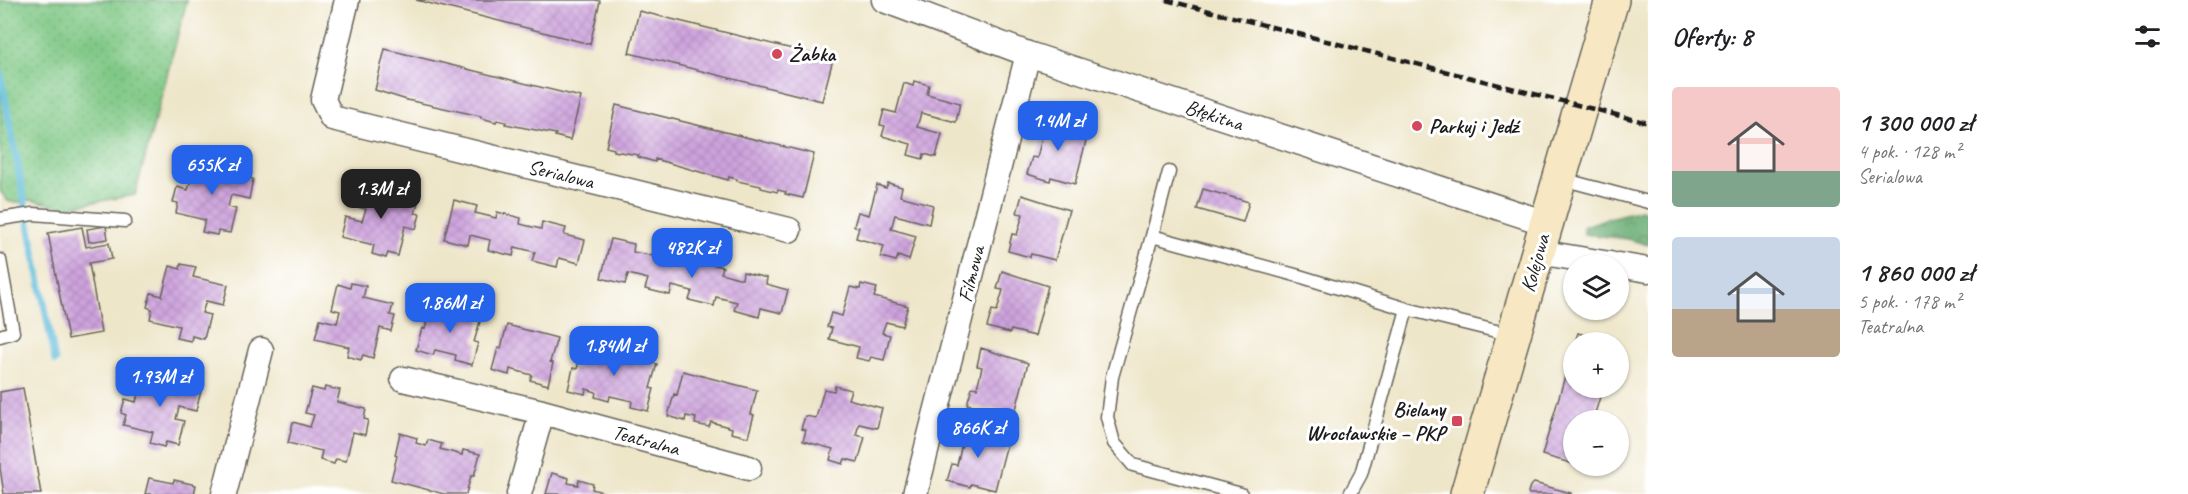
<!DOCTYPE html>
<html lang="pl">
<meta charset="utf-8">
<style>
:root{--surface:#fff;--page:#f6f6f6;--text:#202124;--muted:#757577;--accent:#2563eb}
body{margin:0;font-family:Caveat,sans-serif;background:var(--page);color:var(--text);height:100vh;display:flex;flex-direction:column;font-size:22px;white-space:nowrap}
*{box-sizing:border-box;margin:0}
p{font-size:20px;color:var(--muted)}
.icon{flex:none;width:33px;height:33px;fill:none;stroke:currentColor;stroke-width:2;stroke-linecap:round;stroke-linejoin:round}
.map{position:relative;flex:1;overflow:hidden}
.details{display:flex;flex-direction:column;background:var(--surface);width:540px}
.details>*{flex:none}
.buttons{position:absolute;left:1563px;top:254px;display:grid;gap:12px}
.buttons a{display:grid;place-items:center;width:66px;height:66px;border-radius:50%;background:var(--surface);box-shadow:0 2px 4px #0004;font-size:30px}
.price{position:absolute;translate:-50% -51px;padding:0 14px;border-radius:12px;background:var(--accent);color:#fff;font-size:20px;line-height:39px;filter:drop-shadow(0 2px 3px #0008)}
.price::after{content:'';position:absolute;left:50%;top:36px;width:18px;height:14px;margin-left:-9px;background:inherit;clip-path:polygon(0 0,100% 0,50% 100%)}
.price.on{background:#222;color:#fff}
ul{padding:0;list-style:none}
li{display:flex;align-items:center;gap:18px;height:150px;padding:0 24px}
li span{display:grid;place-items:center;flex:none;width:168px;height:120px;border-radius:6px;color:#555}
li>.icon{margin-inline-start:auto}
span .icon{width:72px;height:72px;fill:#fffc;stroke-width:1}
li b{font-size:26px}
h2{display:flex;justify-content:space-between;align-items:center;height:72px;padding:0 24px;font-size:26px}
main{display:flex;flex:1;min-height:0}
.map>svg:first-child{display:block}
.forest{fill:url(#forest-crowns);stroke:#426447;stroke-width:1.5}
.park{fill:url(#park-dots);stroke:#4e7250;stroke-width:1.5}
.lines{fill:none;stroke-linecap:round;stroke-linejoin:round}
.stream{stroke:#5bbbda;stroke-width:7}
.building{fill:url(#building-cross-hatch)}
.lane-casing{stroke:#666359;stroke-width:15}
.street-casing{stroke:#666359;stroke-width:27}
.secondary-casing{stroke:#666359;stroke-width:36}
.lane{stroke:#fff;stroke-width:12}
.street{stroke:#fff;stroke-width:24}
.secondary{stroke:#f7e8c3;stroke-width:33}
.rail{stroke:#1c1c1c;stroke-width:4.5;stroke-dasharray:9 4.5;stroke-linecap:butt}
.poi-dot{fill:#d1495b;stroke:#fff;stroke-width:2}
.labels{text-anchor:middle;stroke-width:6;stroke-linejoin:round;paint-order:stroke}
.poi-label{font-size:21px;font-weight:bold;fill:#1c1c1c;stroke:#fff;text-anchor:start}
.street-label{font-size:21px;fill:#1c1c1c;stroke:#fff}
</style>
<main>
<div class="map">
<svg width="1648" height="494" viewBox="0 0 1648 494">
<defs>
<pattern id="forest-crowns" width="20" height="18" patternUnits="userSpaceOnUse" patternTransform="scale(1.5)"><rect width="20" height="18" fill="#67ac72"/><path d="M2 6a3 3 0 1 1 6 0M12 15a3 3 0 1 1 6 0" fill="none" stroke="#548b5d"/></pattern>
<pattern id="park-dots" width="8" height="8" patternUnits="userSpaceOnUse" patternTransform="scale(1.5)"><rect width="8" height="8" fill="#7fc885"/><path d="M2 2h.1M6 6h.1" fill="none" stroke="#6dab72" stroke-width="1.8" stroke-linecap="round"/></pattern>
<pattern id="building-cross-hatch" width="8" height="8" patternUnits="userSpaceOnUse" patternTransform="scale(1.5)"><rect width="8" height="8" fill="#cea3dd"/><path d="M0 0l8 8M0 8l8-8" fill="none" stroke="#b08cbd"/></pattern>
</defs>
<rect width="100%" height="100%" fill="#fff"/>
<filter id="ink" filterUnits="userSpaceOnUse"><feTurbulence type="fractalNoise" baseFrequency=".0167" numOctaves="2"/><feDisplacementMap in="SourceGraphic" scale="12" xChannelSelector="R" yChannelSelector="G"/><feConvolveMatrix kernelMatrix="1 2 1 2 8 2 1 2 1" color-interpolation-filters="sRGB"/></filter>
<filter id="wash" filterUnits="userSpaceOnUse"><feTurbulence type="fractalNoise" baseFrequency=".008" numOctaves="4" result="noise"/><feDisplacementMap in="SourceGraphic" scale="24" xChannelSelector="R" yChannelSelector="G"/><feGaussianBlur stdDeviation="1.35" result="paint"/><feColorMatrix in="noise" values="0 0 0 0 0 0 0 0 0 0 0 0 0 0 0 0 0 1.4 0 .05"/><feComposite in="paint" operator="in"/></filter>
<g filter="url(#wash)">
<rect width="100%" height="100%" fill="#eee6c9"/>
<path class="forest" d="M1640 210 1648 212V245L1628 239 1584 234 1583 227 1605 219Z"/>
<path class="park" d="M0 0H187L135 195 66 207 30 200 15 203 8 201 0 191Z"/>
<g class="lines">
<path class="stream" d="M0 72 55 361"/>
</g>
<g id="blocks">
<path class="building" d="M416 0H595L600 1 590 44Z
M639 11 833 59 822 101 629 53Z
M385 49 581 97 570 140 555 136 556 134 505 124 506 122 497 120 496 122 481 118V116L407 100 375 90Z
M914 81 929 85 927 94 960 103 956 122 921 113 917 127 942 134 936 157 924 154 923 159 908 155 911 144 882 136 885 126 880 125 884 110 896 113 904 83 913 86Z
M616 105 814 154 803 198 785 194 786 192 778 190 777 192 761 188V186L737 181V179L729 177 728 180 655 159V162L638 157 639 155 614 151V149L606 147Z
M1041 118 1088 133 1075 184 1051 177 1050 181 1027 174 1032 157 1037 158 1042 137 1037 136Z
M207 158 221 162 219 171 253 179 249 199 231 195 228 207 236 209 230 233 218 231 217 235 202 232 205 220 176 213 178 203 173 202 177 187 188 190 196 161 206 163Z
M377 180 391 184 388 196 418 203 415 213 420 214 416 229 405 226 398 256 388 253 386 258 372 254 374 245 340 237 345 217 362 221 366 209 357 207 363 182 375 185Z
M888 183 902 187 900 196 933 205 929 224 895 215 891 229 916 236 909 260 898 256 896 261 881 257 884 246 856 238 859 227 854 226 858 212 869 215 877 185 886 188Z
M1203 189 1249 202 1243 222 1197 209Z
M1022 195 1069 210 1055 260 1031 254 1030 257 1008 251 1012 234 1017 235 1023 214 1017 213Z
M454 200 477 206 475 213 496 218 497 212 521 218 520 224 541 229 542 222 566 228 564 235 585 240 579 263 559 258 557 267 532 261 535 252 515 247 513 256 488 250 490 240 470 235 468 245 444 239Z
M106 226 108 239 89 242 87 229Z
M82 227 86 247 109 243 112 259 89 263 101 333 68 339 48 233Z
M611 239 634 244 633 252 653 256 655 250 679 256 677 262 698 267 699 261 723 267 721 273 742 279 743 272 767 278 766 284 788 290 782 313 761 308 759 317 734 310 737 302 716 297 714 306 689 300 692 291 672 286 670 295 645 289 648 279 628 274 625 284 601 278Z
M181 264 196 267 193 277 228 285 223 305 206 301 202 313 210 315 204 339 192 336 191 341 176 338 179 326 150 319 152 309 147 307 151 293 162 296 170 266 180 269Z
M1002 271 1048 286 1035 336 1011 330 1010 333 987 327 992 310 997 311 1003 290 997 289Z
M351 283 366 286 363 298 393 305 390 315 395 316 391 331 380 328 373 358 363 355 361 360 347 356 349 347 315 339 320 319 337 323 340 311 332 309 338 284 350 288Z
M861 284 877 288 874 297 908 306 902 326 886 322 882 333 890 335 884 360 871 357 869 361 856 358 859 347 829 339 832 328 827 327 831 313 842 316 850 287 860 289Z
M431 305 481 318 474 342 478 343 472 365 455 360 456 355 435 350 433 355 416 350 422 328 425 329Z
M507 325 557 338 550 362 553 363 548 385 530 380 532 375 510 369 509 375 492 370 498 348H501Z
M1578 333 1606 341V342H1575Z
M583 345 657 364 650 388 654 389 648 411 631 407 632 401 610 396 609 401 595 397 596 392 586 389 585 394 568 390 573 368 577 369Z
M981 348 1028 363 1015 413 991 407V410L967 404 972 387 977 388 982 367 977 366Z
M1573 349 1574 387H1603L1593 420H1574V464L1542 455Z
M155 370 169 373 167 383 201 391 196 411 179 407 176 419 184 421 178 445 166 442 164 447 150 443 153 432 123 425 126 415 121 413 125 399 136 402 144 372 153 374Z
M683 371 757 390 751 414 754 415 748 437 731 433 732 428 711 422 709 427 695 424 696 418 686 416 685 421 668 416 674 394 677 395Z
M835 386 851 390 848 399 882 408 877 428 859 424 856 435 865 437 858 462 845 459 843 464 830 460 833 449 803 441 806 430 801 429 805 416 816 418 824 389 834 391Z
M325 387 340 390 337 402 366 409 364 419 368 420 365 435 353 432 346 461 336 459 334 464 320 460 322 451 288 443 293 422 310 427 314 415 305 413 312 388 324 391Z
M23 388 41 494H4L0 468V392Z
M961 425 1008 440 995 490 971 484 970 487 947 481 952 464 957 465 962 444 957 443Z
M400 433 417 438 416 443 426 446 428 440 442 444 440 449 462 455 463 450 480 454 474 476H471L466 494H444L391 480 397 456 395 455Z
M552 473 569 478 568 483 578 485 579 480 593 484 592 489 609 494H546Z
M149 478 173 483 174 480 196 485 194 494H145Z
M1534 483 1571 493V494H1529L1528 492 1530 486Z"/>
</g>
</g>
<g filter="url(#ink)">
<use href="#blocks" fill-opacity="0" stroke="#666359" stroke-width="1.5"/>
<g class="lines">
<defs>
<path id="lane" d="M1169 172 1152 236 1299 276 1407 309 1512 335
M1562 179 1648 202
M0 219 33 214 125 221
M1152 236 1112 377 1107 417 1114 443 1133 465 1241 494
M0 260 13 332 0 336
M1350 494 1361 474 1407 309"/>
<path id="street" d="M347 0 323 100 332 118 789 230
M884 0 1028 54 1546 223
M1538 252 1610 264
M1618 265 1648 270
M403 379 542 412 749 468
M224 494 261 350
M519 494 542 412
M915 494 1028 54"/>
<path id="secondary" d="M1467 494 1612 0"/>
</defs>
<use href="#lane" class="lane-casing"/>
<use href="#street" class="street-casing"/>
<use href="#secondary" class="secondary-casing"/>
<use href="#lane" class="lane"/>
<use href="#street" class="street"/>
<use href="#secondary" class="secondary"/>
<path class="rail" d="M1166 0 1648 123"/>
</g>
</g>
<g class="poi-dot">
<circle cx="777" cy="54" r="6"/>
<circle cx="1417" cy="126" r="6"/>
<rect x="1451" y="415" width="12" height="12" rx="3"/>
</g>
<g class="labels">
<g class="poi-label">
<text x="789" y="61">Żabka</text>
<text x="1429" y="133">Parkuj i Jedź</text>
<text x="1445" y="416" text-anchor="end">Bielany<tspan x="1445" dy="24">Wrocławskie – PKP</tspan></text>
</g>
<g class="street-label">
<text transform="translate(1214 115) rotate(18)" y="7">Błękitna</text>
<text transform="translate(561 174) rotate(14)" y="7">Serialowa</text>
<text transform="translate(1535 263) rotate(-74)" y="7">Kolejowa</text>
<text transform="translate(971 274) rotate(-76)" y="7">Filmowa</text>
<text transform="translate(646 440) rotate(15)" y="7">Teatralna</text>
</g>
</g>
</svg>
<div class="buttons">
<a><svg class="icon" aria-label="layers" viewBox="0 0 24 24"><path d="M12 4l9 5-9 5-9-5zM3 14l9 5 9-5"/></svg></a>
<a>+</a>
<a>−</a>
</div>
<b class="price" style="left:1058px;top:152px">1.4M zł</b>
<b class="price" style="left:212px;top:196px">655K zł</b>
<b class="price on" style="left:381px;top:220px">1.3M zł</b>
<b class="price" style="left:692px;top:279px">482K zł</b>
<b class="price" style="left:450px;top:334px">1.86M zł</b>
<b class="price" style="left:614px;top:377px">1.84M zł</b>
<b class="price" style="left:160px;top:408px">1.93M zł</b>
<b class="price" style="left:978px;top:459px">866K zł</b>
</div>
<section class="details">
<h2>Oferty: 8<svg class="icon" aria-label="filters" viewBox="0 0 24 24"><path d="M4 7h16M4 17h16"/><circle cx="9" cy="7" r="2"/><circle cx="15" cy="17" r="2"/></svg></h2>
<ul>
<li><span style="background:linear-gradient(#f6c9c9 70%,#7fa58c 0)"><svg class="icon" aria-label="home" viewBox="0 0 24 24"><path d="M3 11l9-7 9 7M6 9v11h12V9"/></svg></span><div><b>1 300 000 zł</b><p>4 pok. · 128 m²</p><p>Serialowa</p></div></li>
<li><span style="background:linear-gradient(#c9d6e8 60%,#b9a48a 0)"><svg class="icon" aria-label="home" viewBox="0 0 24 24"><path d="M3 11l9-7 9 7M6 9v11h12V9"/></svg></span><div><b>1 860 000 zł</b><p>5 pok. · 178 m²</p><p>Teatralna</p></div></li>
</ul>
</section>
</main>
